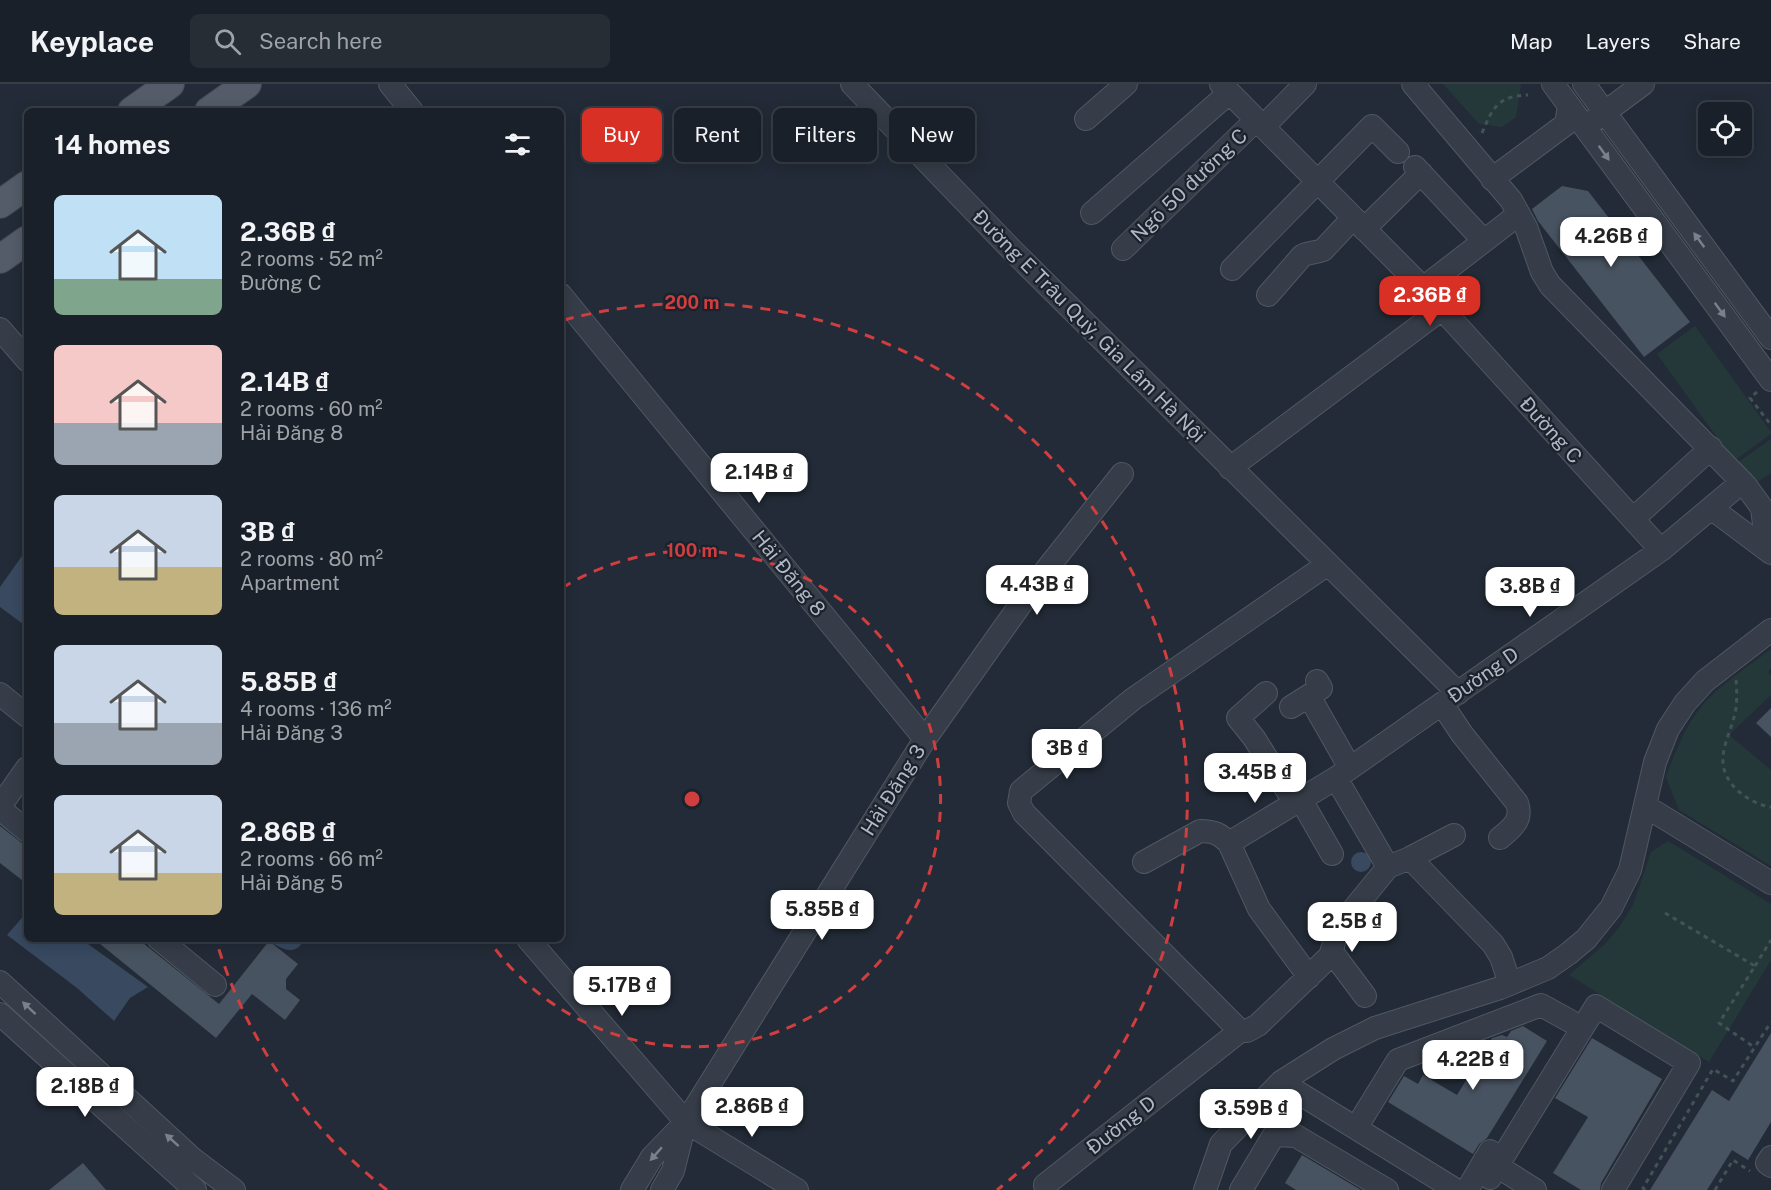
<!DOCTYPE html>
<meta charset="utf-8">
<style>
:root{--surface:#1a2029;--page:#272d35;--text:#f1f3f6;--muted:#9fa3a8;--line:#383e46;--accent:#d93025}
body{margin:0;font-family:"Public Sans",sans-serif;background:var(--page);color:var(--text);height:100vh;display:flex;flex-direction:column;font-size:22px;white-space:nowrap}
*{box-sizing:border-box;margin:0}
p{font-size:20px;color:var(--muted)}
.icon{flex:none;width:33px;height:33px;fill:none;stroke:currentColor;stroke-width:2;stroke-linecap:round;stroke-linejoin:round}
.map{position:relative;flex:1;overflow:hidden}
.drawer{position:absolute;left:24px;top:24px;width:540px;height:834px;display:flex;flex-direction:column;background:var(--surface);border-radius:9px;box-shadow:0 3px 15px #0003,0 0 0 2px var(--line)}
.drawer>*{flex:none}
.hud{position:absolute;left:582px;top:24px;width:570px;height:54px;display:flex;gap:12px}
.tools{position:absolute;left:1698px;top:18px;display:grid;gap:12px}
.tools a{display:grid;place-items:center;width:54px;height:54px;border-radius:9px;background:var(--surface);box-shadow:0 3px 15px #0003,0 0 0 2px var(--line);font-size:30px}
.price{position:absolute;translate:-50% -51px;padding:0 14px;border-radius:12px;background:#fff;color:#222;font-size:20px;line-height:39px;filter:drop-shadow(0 2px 3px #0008)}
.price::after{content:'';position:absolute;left:50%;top:36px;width:18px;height:14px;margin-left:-9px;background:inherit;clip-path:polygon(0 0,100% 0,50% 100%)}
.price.current{background:var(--accent);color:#fff}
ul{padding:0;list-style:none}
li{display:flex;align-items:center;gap:18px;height:150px;padding:0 30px}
li span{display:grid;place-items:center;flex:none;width:168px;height:120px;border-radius:9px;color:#555}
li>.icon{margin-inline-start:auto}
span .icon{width:72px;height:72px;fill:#fffc;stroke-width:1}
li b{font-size:26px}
h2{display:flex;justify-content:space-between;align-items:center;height:72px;padding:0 30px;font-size:26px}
.pill{padding:0 21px;border-radius:9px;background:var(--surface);box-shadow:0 3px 15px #0003,0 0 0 2px var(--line);font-size:21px;line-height:54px}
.pill.current{background:var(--accent);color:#fff}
header{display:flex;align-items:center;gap:36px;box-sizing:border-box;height:84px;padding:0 30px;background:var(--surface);border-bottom:2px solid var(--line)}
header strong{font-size:28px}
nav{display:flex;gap:33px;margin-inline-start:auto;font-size:21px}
.search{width:420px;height:54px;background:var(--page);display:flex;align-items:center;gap:15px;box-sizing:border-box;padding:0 21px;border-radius:9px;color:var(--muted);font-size:22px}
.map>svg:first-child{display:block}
.green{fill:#253839}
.water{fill:#384960}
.building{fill:#485361}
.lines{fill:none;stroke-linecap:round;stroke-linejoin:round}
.minor-casing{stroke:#505862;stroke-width:24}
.major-casing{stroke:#3f4651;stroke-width:30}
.path{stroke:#425356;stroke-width:3;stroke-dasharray:4.5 4.5;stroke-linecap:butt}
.minor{stroke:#363d48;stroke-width:22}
.major{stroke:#535c68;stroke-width:28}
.oneway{fill:#79818c}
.ring{fill:none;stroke:#d03e3f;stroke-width:3;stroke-dasharray:10 8}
.labels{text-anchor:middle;stroke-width:4.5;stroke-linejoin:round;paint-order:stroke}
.street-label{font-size:20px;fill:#b0b8c4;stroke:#1b222c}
.centre{fill:#d03e3f;stroke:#1b222c;stroke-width:3}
.ring-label{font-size:18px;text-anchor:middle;font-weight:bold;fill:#d03e3f;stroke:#1b222c;stroke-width:4.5;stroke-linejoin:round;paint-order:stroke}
</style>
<header>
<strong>Keyplace</strong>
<div class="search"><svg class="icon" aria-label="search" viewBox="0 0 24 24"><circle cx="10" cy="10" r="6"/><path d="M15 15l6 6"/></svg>Search here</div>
<nav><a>Map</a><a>Layers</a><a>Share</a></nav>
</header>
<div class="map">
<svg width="1771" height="1106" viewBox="0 0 1771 1106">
<rect width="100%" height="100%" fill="#222b37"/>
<path class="green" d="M1443 0H1521L1516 33 1502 43 1479 40Z
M1695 242 1771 348V350L1734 377 1657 270Z
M1771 355V389L1753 401 1737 379Z
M1771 565V584L1768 588 1771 591V611L1729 651 1771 686V782L1679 726 1666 693C1676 666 1687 637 1708 615 1727 596 1750 581 1771 565Z
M1668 757 1771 820V876L1709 978 1569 891 1606 859 1620 842 1633 821 1651 768Z"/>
<path class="water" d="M27 467V543L0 523V503L24 469Z
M1351 778a10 10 0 1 1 20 0a10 10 0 1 1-20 0Z
M27 828V855H81L148 903 130 914 114 937 77 904 7 851Z
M265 855H304C296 875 279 863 265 855Z"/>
<path class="building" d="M1562 102 1588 107 1690 238 1644 273 1538 137 1532 125Z
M1771 624V653L1756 639Z
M0 742 27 763V800L0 779Z
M94 855H138L219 920 269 857 298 880 286 895V905L300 916 285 936 252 910 216 954Z
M1523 942 1547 957 1487 1054 1479 1060 1473 1070 1388 1018 1404 992 1418 1000 1423 991 1457 1011 1492 954 1502 951 1507 953 1511 947Z
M1771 949V1038L1748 1076 1732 1066 1707 1106H1650L1712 1006 1729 1017Z
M1592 954 1662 995 1601 1099 1600 1106H1581L1553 1089 1588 1033 1555 1014Z
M1302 1071 1361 1106H1296L1285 1099Z
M83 1079 106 1106H49Z"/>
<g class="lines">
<defs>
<path id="minor" d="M390 0 412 27
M852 0 1012 166 1458 609
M1221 0 1423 204 1661 466
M1413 0 1511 116 1526 143 1542 188 1550 201 1746 402 1762 424 1767 465
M1553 0 1771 296
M1584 0 1771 254
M1086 35 1126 0
M1593 37 1643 0
M1263 43 1305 0
M1415 83 1484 157
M1492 95 1566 40 1569 22
M1092 129 1229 9
M1364 145 1421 89
M1123 165 1256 36
M1232 185 1372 42 1398 68
M1423 204 1519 130
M561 211 925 655
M1268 211 1302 172C1309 168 1316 169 1323 166L1353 134
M0 245 27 276
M1230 384 1442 225
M1711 424 1771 469
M1633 435 1711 364
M1266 609 1238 634 1254 654 1295 719
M0 610 27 632
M1309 612 1350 684
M1442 620 1462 650 1517 719C1523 736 1512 744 1500 754
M1291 623 1321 604 1317 597
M27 684 1 721 5 729 27 747
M1336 694 1388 783
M1301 716 1332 770
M1645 722 1771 799
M1229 759 1336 694 1661 466 1742 398
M1410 774 1493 860 1501 873 1510 900
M1144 778 1200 747C1214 747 1220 750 1229 759L1259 825 1309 893
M159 855 215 901
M528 855 686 1038 797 1106
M1332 868 1365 912
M0 898 193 1075 234 1106
M0 930 195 1106
M1240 947 1024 729 1019 719 1021 707 1133 615 1328 480
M1281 998 1456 1106
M1356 1044 1398 976 1541 921 1570 937
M1771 1073 1767 1079 1771 1082
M1497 1082 1535 1106
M1490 1094 1596 922 1689 979 1613 1106
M1045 1101 1240 947H1247L1258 941 1329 873C1334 865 1334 853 1338 844L1388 783 1410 774 1454 751
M632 1106 652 1073 686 1038 925 655 1035 500 1122 390
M662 1106 673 1087 685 1039
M1205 1106 1221 1060 1281 998 1333 965 1375 944 1500 904 1548 884 1568 870 1586 855 1611 824 1630 786 1655 678 1668 645 1685 619 1705 597 1771 546
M1241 1106 1274 1051 1296 1052 1387 1106
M1467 1106 1490 1067"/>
<path id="major" d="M132 27 170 0
M209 27 247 0
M0 120 27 101
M0 175 27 156"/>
</defs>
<use href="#minor" class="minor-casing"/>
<use href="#major" class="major-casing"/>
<path class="path" d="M1482 49C1493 23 1498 12 1528 11
M1757 308 1750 314 1771 341
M1736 596C1737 605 1737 615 1736 624 1731 655 1708 678 1738 707 1748 715 1758 721 1771 723
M1665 829 1755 882 1719 939 1754 963
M1755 882 1771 856
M1645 1106 1643 1104 1713 985 1733 997 1771 938
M1715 1106 1733 1076 1750 1087"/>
<use href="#minor" class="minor"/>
<use href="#major" class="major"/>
</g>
<defs><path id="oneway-solid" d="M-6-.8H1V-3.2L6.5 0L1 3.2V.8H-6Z" transform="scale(1.5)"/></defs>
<g class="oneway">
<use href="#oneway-solid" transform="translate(1604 69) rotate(54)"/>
<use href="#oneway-solid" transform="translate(1699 156) rotate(-126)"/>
<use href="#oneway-solid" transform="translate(1720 226) rotate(54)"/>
<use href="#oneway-solid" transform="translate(29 924) rotate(-137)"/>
<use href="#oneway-solid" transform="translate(172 1056) rotate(-138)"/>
<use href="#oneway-solid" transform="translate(656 1070) rotate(131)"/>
</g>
<g class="ring">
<path d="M562 504A248 248 0 1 1 488 855"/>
<path d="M387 1106A496 496 0 0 1 216 856M564 236A496 496 0 0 1 997 1106"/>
</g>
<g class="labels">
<g class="street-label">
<text transform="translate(1189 101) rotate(-44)" y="7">Ngõ 50 đường C</text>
<text transform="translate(1089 242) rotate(45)" y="7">Đường E Trâu Quỳ, Gia Lâm Hà Nội</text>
<text transform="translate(1551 346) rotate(48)" y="7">Đường C</text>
<text transform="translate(789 489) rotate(51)" y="7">Hải Đăng 8</text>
<text transform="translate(1483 591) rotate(-35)" y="7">Đường D</text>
<text transform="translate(893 706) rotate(-58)" y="7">Hải Đăng 3</text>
<text transform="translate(1121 1041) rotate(-38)" y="7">Đường D</text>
</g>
</g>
<circle cx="692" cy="715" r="9" class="centre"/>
<g class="ring-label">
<text x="692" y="225">200 m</text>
<text x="692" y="473">100 m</text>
</g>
</svg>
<div class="tools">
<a><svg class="icon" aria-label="locate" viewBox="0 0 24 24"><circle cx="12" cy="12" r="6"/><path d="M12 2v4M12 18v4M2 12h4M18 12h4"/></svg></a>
</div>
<b class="price" style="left:1611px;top:184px">4.26B ₫</b>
<b class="price current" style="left:1430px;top:243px">2.36B ₫</b>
<b class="price" style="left:759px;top:420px">2.14B ₫</b>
<b class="price" style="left:1037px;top:532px">4.43B ₫</b>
<b class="price" style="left:1530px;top:534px">3.8B ₫</b>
<b class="price" style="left:1067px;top:696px">3B ₫</b>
<b class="price" style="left:1255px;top:720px">3.45B ₫</b>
<b class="price" style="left:822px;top:857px">5.85B ₫</b>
<b class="price" style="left:1352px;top:869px">2.5B ₫</b>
<b class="price" style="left:622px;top:933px">5.17B ₫</b>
<b class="price" style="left:1473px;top:1007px">4.22B ₫</b>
<b class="price" style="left:85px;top:1034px">2.18B ₫</b>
<b class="price" style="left:752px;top:1054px">2.86B ₫</b>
<b class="price" style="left:1251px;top:1056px">3.59B ₫</b>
<div class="hud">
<a class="pill current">Buy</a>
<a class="pill">Rent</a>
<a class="pill">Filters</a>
<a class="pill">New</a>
</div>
<section class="drawer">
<h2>14 homes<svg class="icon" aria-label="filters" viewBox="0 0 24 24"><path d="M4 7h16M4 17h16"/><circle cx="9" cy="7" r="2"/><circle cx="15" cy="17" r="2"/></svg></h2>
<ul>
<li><span style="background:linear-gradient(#bfe0f5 70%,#7fa58c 0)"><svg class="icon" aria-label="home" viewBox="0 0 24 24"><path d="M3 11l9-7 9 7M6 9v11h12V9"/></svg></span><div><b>2.36B ₫</b><p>2 rooms · 52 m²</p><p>Đường C</p></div></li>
<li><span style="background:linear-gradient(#f6c9c9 65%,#9aa5b1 0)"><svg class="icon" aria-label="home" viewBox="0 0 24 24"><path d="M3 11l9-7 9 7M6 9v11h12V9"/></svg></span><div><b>2.14B ₫</b><p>2 rooms · 60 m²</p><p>Hải Đăng 8</p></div></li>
<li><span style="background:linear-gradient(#c9d6e8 60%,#c2b280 0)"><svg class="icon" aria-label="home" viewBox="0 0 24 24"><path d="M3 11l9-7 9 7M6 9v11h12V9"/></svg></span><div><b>3B ₫</b><p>2 rooms · 80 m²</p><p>Apartment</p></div></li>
<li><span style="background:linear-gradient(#c9d6e8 65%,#9aa5b1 0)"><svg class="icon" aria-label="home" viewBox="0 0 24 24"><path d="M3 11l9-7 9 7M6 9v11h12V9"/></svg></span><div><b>5.85B ₫</b><p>4 rooms · 136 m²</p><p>Hải Đăng 3</p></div></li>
<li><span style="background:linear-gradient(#c9d6e8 65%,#c2b280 0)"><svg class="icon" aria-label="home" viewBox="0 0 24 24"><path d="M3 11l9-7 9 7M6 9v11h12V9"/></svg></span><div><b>2.86B ₫</b><p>2 rooms · 66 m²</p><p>Hải Đăng 5</p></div></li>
</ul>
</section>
</div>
